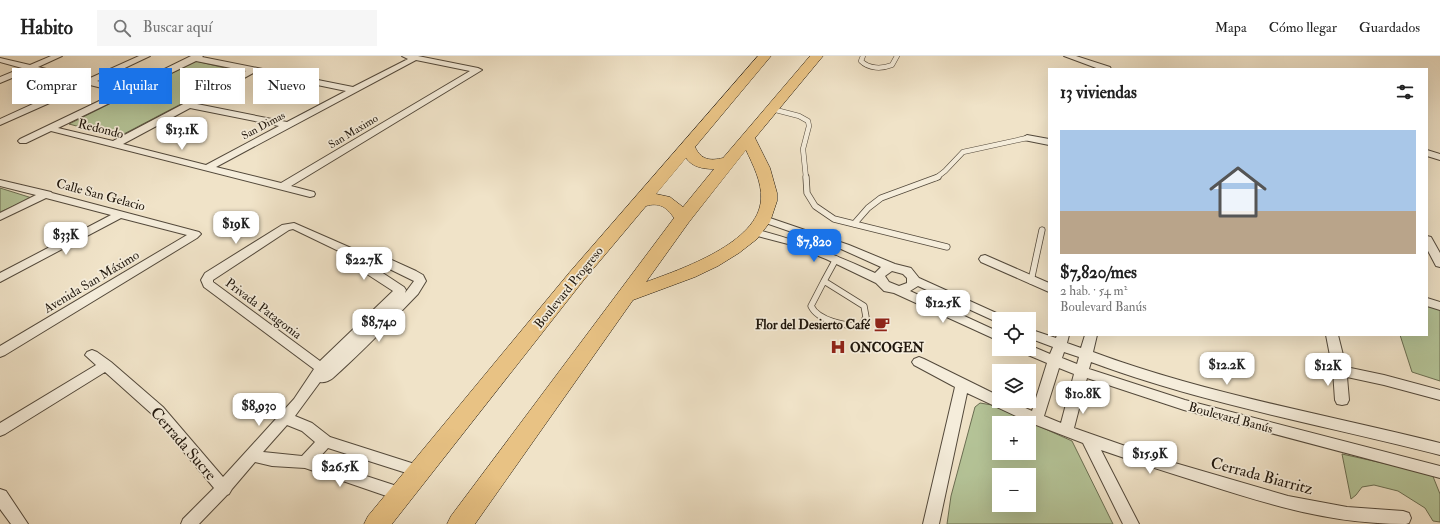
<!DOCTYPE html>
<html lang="es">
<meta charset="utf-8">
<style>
:root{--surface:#fff;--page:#f6f6f6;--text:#222;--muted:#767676;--line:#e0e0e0;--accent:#1a73e8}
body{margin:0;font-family:"IM FELL Double Pica",serif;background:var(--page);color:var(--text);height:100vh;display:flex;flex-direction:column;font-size:15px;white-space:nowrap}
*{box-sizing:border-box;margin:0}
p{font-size:13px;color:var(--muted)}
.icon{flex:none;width:22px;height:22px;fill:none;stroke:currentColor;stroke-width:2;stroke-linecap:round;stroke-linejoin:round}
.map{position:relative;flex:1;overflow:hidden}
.panel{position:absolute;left:1048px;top:12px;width:380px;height:268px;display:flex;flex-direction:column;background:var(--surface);border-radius:0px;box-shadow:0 4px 16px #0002}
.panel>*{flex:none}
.banner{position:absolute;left:12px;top:12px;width:380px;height:36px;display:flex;gap:8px}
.controls{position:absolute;left:992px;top:256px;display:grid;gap:8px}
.controls a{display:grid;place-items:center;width:44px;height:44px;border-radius:0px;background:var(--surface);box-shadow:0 4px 16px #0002;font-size:20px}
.price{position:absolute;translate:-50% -34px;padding:0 9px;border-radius:8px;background:#fff;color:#222;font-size:13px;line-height:26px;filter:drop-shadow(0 1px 2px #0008)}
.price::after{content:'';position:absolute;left:50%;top:24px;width:12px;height:9px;margin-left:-6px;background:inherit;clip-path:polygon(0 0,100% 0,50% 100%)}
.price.on{background:var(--accent);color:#fff}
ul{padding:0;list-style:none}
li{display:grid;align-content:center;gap:8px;height:212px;padding:0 12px}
li span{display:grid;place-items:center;height:124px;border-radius:0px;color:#555}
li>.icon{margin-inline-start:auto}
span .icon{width:72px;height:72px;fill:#fffc;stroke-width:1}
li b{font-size:17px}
h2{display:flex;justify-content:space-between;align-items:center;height:48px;padding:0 12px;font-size:17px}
.tag{padding:0 14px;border-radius:0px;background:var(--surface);box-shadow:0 4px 16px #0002;font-size:14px;line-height:36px}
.tag.on{background:var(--accent);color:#fff}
header{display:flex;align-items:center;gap:24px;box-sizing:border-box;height:56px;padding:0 20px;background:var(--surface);border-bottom:1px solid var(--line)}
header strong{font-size:19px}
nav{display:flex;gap:22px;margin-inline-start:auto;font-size:14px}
.search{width:280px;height:36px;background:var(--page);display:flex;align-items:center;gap:10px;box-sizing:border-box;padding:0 14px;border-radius:0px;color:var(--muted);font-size:15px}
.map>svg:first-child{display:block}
.green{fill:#b5c599;stroke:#6a6e52;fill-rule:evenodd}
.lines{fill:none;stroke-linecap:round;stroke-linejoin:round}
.lane-far1-casing{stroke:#53493b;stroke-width:5.5}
.lane-casing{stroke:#53493b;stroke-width:7}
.street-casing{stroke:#53493b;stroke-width:2}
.primary-casing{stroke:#1f160c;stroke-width:1}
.lane-far1{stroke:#f5eddb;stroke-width:4.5}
.lane{stroke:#f5eddb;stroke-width:5.5}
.street{fill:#f5eddb;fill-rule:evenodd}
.primary{fill:#e8c284;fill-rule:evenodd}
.labels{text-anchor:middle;stroke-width:3.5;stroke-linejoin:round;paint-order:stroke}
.far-street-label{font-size:11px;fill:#1f160c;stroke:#f5eddb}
.street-label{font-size:13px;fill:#1f160c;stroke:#f5eddb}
.poi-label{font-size:13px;font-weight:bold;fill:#1f160c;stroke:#f5eddb;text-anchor:end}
.near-street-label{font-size:16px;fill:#1f160c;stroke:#f5eddb}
</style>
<header>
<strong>Habito</strong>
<div class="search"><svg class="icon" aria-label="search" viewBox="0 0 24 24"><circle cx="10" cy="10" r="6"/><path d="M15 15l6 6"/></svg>Buscar aquí</div>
<nav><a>Mapa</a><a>Cómo llegar</a><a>Guardados</a></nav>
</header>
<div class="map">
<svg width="1440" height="468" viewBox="0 0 1440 468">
<rect width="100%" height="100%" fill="#f0e3c8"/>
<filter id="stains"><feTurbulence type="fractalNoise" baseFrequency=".005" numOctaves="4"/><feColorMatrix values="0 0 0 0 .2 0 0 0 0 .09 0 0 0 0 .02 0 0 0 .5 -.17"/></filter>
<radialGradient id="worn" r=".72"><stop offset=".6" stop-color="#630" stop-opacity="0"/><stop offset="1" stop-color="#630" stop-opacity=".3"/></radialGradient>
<path class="green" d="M196 5 242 16 118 81 69 68Z
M0 132 32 142 0 156Z
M1427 248 1440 251V325L1412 316 1400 279H1427Z
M980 347 992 349 1072 385 1113 468H947L951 440 975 351ZM999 367H1029V397H999ZM999 419H1029V449H999Z
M1342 398 1432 418 1440 438V466L1433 465 1425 452 1398 435 1374 429 1362 431 1356 439 1351 443Z"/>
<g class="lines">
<defs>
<path id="lane-far1" d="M863 0 861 5C869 13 882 13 892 9L897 0
M772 53 799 60 808 65 809 70 803 93 806 122
M936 122 945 115 963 96 1027 82"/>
<path id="lane" d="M806 121 807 137 815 150 834 163 947 191
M854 168 868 152 881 142 938 121
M824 225 864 250 866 261 861 270C846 270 818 265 811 250Z
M824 225 836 203
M1031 225 1042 174"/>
<path id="street" d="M51 0H62L38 11 88 23 139 0H150L112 18 140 25 191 0H203L202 1 353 31 408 3 402 0H418L478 12 482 14 291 130 314 136 315 138 314 140 310 141 51 75 26 87H20L18 85 20 83 118 36 90 29 0 69V63L81 26 31 14 0 27V21L22 12 0 6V2L30 9ZM416 4 470 15 281 127 216 111ZM196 5 246 15 113 85 58 72ZM255 16 346 35 287 66 197 48ZM105 22 133 29 125 32 97 25ZM190 52 279 70 206 109 123 88Z
M1064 0H1076L1110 11 1111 13H1099Z
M1027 79 1049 83V89L1024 84 1022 82Z
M1427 94 1440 98V104L1427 100Z
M0 124 51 136 52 137 199 176 201 178 197 182 5 299 0 301V290L187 179 121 162 0 226V217L111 159 46 142 0 164V157L36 139 0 130Z
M764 160 849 189 895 208 911 212 919 222 1003 260 1005 263H999V267L918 230 910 235 999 276V285L894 237 884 235 876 227 826 203 788 188 750 178 749 176 750 174 754 173C798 184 834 198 875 217L881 211 841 193 760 165 759 163 760 161ZM892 215 903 218 907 222V227L899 230 889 226 885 220Z
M294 167 358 195H372L416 215 423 219 426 225 418 238C391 266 363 295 334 321 331 324 325 327 320 326L295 360 312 367 330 381 424 411 427 415 424 419 419 421 328 392 317 404 406 433 409 438 406 443 401 445 305 412 272 410 255 406 232 433 229 438 227 439 199 468H181L183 463 214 432 153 359 105 316 5 378 0 380V367L96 309 85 299 87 296 92 294 97 296 111 306 163 351 223 421 294 343 314 313 204 231 201 224 205 217 282 169ZM293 173 351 201 353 209 393 235 320 305 213 226V224L289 174ZM362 202H367L414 225 405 237 406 234 404 231 363 204ZM287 369 302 375 315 386 302 400 263 396Z
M1427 180 1431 181 1440 197V211L1436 210 1427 193Z
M985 199 1049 227V236L981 206 979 203 981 200Z
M1427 242 1440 246V254L1427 250Z
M1029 273 1056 282 1057 279H1069L1067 287 1081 292 1085 279H1097L1093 296C1206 338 1324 358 1440 387V399C1323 369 1204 348 1091 306L1089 313 1185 344 1440 410V422L1184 354 1087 322 1074 372 1168 405 1288 440 1347 451 1403 455 1409 457 1411 462 1409 467 1406 468C1332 468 1274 450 1205 428 1170 417 1135 406 1101 394L1139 468H1123L1083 387 1031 367 967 337 939 468H923L955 331 914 309 912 306 914 303 919 301 924 303 999 340V345H1010L1032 355 1047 307 1021 296 1019 293H1029V289L1050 298 1053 291 1029 282ZM1064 296 1079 301 1077 308 1062 302ZM1059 312 1074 318 1061 367 1044 360Z
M1326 279H1338L1346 311 1384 319 1440 334V344L1384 329 1347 321 1349 344 1347 348 1342 349 1337 348 1335 344 1333 315Z
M0 433 6 435 28 468H11L0 453Z"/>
<path id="primary" d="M758 0H771L695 91C701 104 710 105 723 102L810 0H823L755 82 770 112 777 137V145L770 166 757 183 739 197 718 210 695 221 633 244 475 468H447L451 460 674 162C667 151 659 146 646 150L583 225 392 468H364L368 460 569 217ZM746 94C753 109 762 126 761 143 759 187 681 213 646 226L689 166ZM686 102C692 111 703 113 714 113L683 151 670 141 656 138Z"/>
</defs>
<use href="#lane-far1" class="lane-far1-casing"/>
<use href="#lane" class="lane-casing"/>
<use href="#street" class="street-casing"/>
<use href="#primary" class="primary-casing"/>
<use href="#lane-far1" class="lane-far1"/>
<use href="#lane" class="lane"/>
<use href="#street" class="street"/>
<use href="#primary" class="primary"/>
</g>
<defs>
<symbol id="cafe-bare" viewBox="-9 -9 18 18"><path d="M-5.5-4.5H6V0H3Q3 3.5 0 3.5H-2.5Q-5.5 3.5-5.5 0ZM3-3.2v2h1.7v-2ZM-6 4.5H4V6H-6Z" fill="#8f2418" stroke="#f5eddb" stroke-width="2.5" paint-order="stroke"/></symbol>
<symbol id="hospital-bare" viewBox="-9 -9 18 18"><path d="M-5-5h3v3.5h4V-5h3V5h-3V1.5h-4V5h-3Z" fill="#8f2418" stroke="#f5eddb" stroke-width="2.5" paint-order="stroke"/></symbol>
</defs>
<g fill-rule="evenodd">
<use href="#cafe-bare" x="871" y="257" width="22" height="22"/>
<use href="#hospital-bare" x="827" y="280" width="22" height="22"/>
</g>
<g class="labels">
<g class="far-street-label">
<text transform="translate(263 69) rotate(-28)" y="4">San Dimas</text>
<text transform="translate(353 75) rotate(-31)" y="4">San Maximo</text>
</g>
<g class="street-label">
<text transform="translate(101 72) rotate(14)" y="5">Redondo</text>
<text transform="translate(101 138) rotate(15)" y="5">Calle San Gelacio</text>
<text transform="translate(91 225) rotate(-31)" y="5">Avenida San Máximo</text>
<text transform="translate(568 231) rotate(-51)" y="5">Boulevard Progreso</text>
<text transform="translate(264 252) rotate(37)" y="5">Privada Patagonia</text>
<text transform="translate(1231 361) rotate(15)" y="5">Boulevard Banús</text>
</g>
<g class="poi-label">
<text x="870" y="273">Flor del Desierto Café</text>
<text x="850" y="296" text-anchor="start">ONCOGEN</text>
</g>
<g class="near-street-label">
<text transform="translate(184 387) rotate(49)" y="6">Cerrada Sucre</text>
<text transform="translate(1262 419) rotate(15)" y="6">Cerrada Biarritz</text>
</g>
</g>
<rect width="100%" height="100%" filter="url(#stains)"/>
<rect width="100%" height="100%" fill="url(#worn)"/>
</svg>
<div class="controls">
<a><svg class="icon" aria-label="locate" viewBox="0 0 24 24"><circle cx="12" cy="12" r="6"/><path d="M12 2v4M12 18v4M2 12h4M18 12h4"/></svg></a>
<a><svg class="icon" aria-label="layers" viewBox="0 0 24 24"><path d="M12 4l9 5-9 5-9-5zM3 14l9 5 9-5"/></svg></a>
<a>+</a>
<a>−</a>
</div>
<b class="price" style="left:182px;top:95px">$13.1K</b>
<b class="price" style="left:236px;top:189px">$19K</b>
<b class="price" style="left:66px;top:200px">$33K</b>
<b class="price on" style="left:814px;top:207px">$7,820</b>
<b class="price" style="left:364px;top:225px">$22.7K</b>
<b class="price" style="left:943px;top:268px">$12.5K</b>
<b class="price" style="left:379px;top:287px">$8,740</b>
<b class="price" style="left:1227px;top:330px">$12.2K</b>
<b class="price" style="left:1328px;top:331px">$12K</b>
<b class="price" style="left:1083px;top:359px">$10.8K</b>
<b class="price" style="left:259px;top:371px">$8,930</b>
<b class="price" style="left:1150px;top:419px">$15.9K</b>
<b class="price" style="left:340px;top:432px">$26.5K</b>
<div class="banner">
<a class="tag">Comprar</a>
<a class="tag on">Alquilar</a>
<a class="tag">Filtros</a>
<a class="tag">Nuevo</a>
</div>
<section class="panel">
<h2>13 viviendas<svg class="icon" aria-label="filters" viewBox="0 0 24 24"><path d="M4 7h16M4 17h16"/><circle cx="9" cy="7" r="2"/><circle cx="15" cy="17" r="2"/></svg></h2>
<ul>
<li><span style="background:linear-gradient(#a9c7e8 65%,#b9a48a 0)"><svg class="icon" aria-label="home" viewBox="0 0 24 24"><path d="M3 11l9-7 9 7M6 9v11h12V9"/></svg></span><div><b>$7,820/mes</b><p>2 hab. · 54 m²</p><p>Boulevard Banús</p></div></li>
</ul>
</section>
</div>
